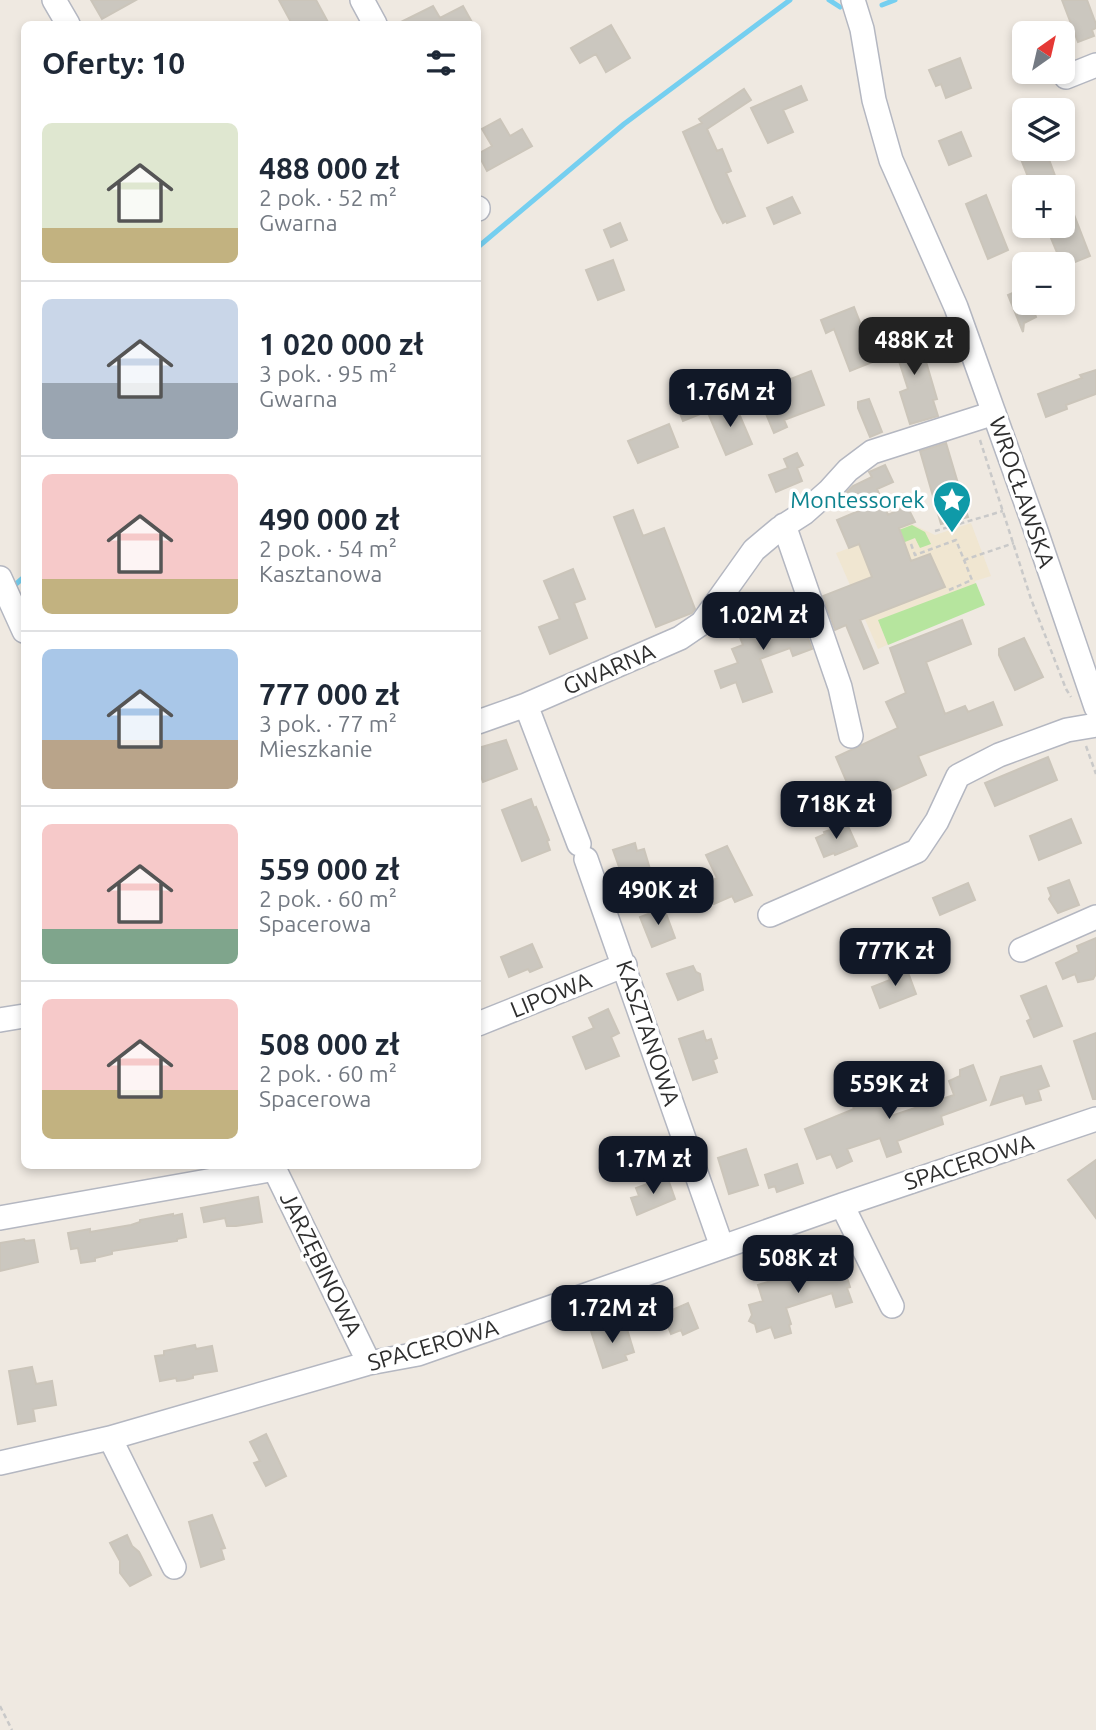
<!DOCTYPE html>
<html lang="pl">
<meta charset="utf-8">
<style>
:root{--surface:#fff;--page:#f6f6f7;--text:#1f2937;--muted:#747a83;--line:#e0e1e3;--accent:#111827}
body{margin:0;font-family:Ubuntu,sans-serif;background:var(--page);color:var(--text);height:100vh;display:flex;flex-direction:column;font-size:26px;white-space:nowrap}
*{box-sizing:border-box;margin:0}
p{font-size:23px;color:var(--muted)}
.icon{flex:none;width:38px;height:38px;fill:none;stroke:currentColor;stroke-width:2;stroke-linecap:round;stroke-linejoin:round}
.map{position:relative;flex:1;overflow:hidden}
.panel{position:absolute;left:21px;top:21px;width:460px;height:1148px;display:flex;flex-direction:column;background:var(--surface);border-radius:10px;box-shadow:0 4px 10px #0003}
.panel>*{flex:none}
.needle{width:46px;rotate:34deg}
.controls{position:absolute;left:1012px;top:21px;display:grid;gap:14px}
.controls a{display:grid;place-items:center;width:63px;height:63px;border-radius:10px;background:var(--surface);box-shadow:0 4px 10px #0003;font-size:35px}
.price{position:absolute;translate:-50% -60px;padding:0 16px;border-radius:14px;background:var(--accent);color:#fff;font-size:23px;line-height:46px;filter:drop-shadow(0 2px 4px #0008)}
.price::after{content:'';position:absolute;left:50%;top:42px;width:21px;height:16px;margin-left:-10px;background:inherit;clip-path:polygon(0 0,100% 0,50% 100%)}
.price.on{background:#222;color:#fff}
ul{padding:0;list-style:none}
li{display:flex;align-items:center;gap:21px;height:175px;padding:0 21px}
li+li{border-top:2px solid var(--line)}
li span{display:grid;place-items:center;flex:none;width:196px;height:140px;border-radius:10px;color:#555}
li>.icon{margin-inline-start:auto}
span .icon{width:84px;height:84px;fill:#fffc;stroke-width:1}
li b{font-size:30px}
h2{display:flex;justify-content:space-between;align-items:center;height:84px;padding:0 21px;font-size:30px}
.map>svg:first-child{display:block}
.education{fill:#f0e6d1}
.green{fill:#b6e59e}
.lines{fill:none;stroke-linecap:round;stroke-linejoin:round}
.stream{stroke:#75cff0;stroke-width:5}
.building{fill:#cbc7bf;stroke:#cbc5ba;stroke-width:2}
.minor-casing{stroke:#b4b7c1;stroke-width:26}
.path{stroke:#c9c9c9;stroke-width:2.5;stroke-dasharray:5 3.5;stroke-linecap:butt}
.minor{stroke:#fff;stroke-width:23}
.labels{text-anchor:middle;stroke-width:7;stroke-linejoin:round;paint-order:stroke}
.street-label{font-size:23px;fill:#2e2e2e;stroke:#fff}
.culture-label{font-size:23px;fill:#0d838f;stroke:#fff;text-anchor:end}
</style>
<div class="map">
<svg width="1096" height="1730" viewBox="0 0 1096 1730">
<rect width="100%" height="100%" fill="#efe9e1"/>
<path class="education" d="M971 523 991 576 975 581 981 603 878 649 836 553 912 524 935 535Z"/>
<path class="green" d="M912 525 925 532 931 544 920 548 915 538 865 558 860 545Z
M976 583 985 605 888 645 878 620Z"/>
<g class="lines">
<path class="stream" d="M829 0 840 7
M882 5 895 0
M478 247 624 124 790 0
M16 584 24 577"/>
</g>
<path class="building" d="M91 0H136L102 19Z
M279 0H316L329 24H292Z
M1062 0H1087L1096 24V28L1092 30 1094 36 1078 42Z
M433 6 440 18 463 6 473 24H397Z
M611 25 630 58 606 72 596 54 580 63 571 48Z
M960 58 971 88 946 98 941 84 936 86 929 70Z
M801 86 807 100 783 110 793 132 768 143 751 108Z
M744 89 751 100 707 129 717 151 722 149 731 171 726 173 745 216 727 223 726 221 723 223 716 209 683 132 702 123 699 119Z
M500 119 510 136 522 129 532 146 487 171 478 154 492 146 482 129Z
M961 132 971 156 949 165 939 141Z
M1017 149H1045L1057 181 1041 187H1032Z
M986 195 1008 250 988 259 966 204Z
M792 197 800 213 774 224 767 208Z
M1073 212 1090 256 1063 267 1046 226H1062V216Z
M620 223 627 240 611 247 604 230Z
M613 260 624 290 598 300 586 270Z
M1024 288V303H1031L1036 317 1024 323 1023 332 1008 295Z
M854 307 875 361 850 371 834 329 826 333 821 320Z
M917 331 937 399 933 400 938 416 910 424 900 392 908 389 898 358 888 362 882 346Z
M1096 370V394L1066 405 1067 409 1046 417 1038 394 1082 378 1080 375Z
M811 371 824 405 784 420 787 427 774 433 757 392Z
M701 394 708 411 683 421 676 403Z
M869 399 882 432 870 437 858 408V402Z
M734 402 752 444 726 455 708 413Z
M669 424 678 447 638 463 628 441Z
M946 443 968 517 941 524 920 451Z
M797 453 803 465 797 468 802 481 776 492 769 475 788 468 784 459Z
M885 465 893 482 877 489 888 515 907 506 915 522 899 528 911 561 930 554 945 587 860 620 878 663 864 669 846 625 835 630 823 596 872 577 859 544 849 548 837 520 861 510 856 498 845 502 842 497 853 486 872 477 869 472Z
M633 510 643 536 664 528 695 609 692 613 656 627 614 517Z
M573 569 585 599 574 603 587 638 550 654 539 627 560 619 544 581Z
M797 607 812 649 793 656 790 648 760 659 772 692 743 702 736 682 721 688 715 671 738 663 732 649 743 645 737 630Z
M962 620 971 644 926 662 945 714 965 706 968 712 993 702 1002 725 918 756 926 775 857 806 836 757 898 728 886 702 906 693 890 648Z
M1024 638 1043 677 1015 690 999 655V649Z
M506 740 517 769 483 782 478 768V748Z
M1048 757 1057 780 995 806 985 783Z
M531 799 534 808 536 807 549 840 547 841 550 850 522 861 502 810Z
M1071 819 1081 843 1039 860 1030 836Z
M847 824 857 846 835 855 834 853 824 857 816 838 825 834 824 832Z
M635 843 637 851 644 849 650 869 641 872 646 887 631 892 625 877 623 878 613 850Z
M727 846 752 895 735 902 732 896 714 904 705 884 717 878 706 855Z
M1069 880 1079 905 1058 913 1049 899 1051 896 1048 888Z
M968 883 975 900 940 915 933 898Z
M664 908 675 938 652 947 640 917Z
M1096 938V974L1093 979 1078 982 1075 974 1063 979 1056 963 1079 952 1077 946Z
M532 944 542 967 530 972 528 969 509 977 501 957Z
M693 966 696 972 700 974 703 990 678 1000 667 974Z
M906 967 916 994 880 1008 872 987 890 980 888 974Z
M1046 986 1062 1026 1034 1037 1027 1021 1031 1019 1021 996Z
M608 1009 619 1033 611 1037 619 1056 586 1069 573 1037 594 1028 589 1018Z
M703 1031 706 1041 711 1039 717 1058 713 1060 717 1072 693 1080 679 1039Z
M1096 1033V1099H1093L1074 1041Z
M973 1065 986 1100 941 1116 943 1124 897 1141 901 1152 887 1157 880 1138 847 1149 852 1161 837 1168 831 1154 817 1159 805 1129 854 1109 852 1104 865 1099 863 1094 879 1089 888 1117 954 1095 949 1081 960 1076V1070Z
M1041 1066 1049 1086 1038 1090 1041 1100 1026 1104 1023 1095 991 1105 1001 1077Z
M746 1149 758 1185 729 1194 718 1158Z
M1096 1160V1218L1068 1180Z
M797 1164 803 1183 777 1192 775 1186 769 1188 765 1175Z
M668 1179 675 1199 637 1215 631 1198 639 1196 636 1188 658 1180 659 1182Z
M258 1197 262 1222 236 1226H227L225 1218 204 1222 201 1208Z
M173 1214V1216L182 1214 186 1237 177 1239V1241L112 1251V1254L95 1258V1261L81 1263 78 1248 71 1249 68 1233 90 1229V1232L131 1225 140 1222V1220Z
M24 1239 25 1241 34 1240 38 1262 0 1271V1243Z
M841 1258 850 1287 847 1288 852 1302 836 1307 832 1293 786 1308 791 1324 789 1325 791 1333 775 1338 771 1327 757 1332 755 1324 749 1321 752 1315 749 1305 763 1301 758 1285Z
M688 1303 698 1328 683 1335 681 1330 671 1334 663 1314Z
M607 1323 610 1334 627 1329 634 1352 625 1355 627 1360 603 1368 590 1328Z
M195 1345 196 1349 212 1346 217 1371 193 1375V1378L185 1380 177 1381 176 1378 160 1381 155 1356 164 1355V1351Z
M32 1367 36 1384 52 1381 56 1405 33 1409 35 1421 18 1424 9 1371Z
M266 1434 286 1476 266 1486 254 1463 260 1461 250 1442Z
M212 1515 225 1548 221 1549 224 1559 201 1567 189 1522Z
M127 1535 132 1546 139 1552 151 1575 130 1586 120 1573V1561L110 1543Z"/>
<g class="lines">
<defs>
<path id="minor" d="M54 0 68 24
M362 0 375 24
M853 0 862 29 874 100 891 160 956 307 1034 525 1096 707
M1066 77 1096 65
M478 208V209
M784 525 840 687 851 736
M0 578 24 631
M526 705 579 844
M478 722 526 705 680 638 702 623 754 550 779 529 804 513 829 491 848 470 872 452 994 413
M586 859 722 1247
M770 915 917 851 937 821 958 776 999 755 1067 730 1096 725
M1021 950 1096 917
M0 1020 24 1016
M478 1024 625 965
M273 1166 369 1363
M842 1205 892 1306
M0 1218 275 1169
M110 1438 174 1567
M0 1463 110 1438 369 1363 418 1354 842 1205 1096 1119"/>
</defs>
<use href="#minor" class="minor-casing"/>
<path class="path" d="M980 440 1031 599 1066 689 1071 697
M935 531 1003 511
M911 544 915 555 956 540 964 560 1014 543
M949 590 972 580 964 560
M1086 746 1096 774
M0 1706 12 1730"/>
<use href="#minor" class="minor"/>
</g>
<defs>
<symbol id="sight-pin" viewBox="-11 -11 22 30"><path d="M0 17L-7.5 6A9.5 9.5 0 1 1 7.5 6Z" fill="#0f9aa8" stroke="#fff"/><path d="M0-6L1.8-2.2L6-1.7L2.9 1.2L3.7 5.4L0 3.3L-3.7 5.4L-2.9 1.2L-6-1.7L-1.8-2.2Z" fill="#fff"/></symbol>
</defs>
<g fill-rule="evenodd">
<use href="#sight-pin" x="930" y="478" width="44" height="60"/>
</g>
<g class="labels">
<g class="street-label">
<text transform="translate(1022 492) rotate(71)" y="8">WROCŁAWSKA</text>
<text transform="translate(609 669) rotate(-23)" y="8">GWARNA</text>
<text transform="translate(551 995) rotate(-22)" y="8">LIPOWA</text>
<text transform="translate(648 1033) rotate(71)" y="8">KASZTANOWA</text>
<text transform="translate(969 1162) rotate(-18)" y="8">SPACEROWA</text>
<text transform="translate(321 1264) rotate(64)" y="8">JARZĘBINOWA</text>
<text transform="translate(433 1345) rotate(-16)" y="8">SPACEROWA</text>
</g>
<g class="culture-label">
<text x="925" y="508">Montessorek</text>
</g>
</g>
</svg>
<div class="controls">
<a><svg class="needle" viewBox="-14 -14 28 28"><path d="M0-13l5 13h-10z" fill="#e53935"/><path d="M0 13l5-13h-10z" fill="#747a83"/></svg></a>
<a><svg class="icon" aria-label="layers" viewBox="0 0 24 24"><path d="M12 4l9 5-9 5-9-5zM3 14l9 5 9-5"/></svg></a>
<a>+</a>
<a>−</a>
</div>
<b class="price on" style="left:914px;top:377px">488K zł</b>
<b class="price" style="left:730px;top:429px">1.76M zł</b>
<b class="price" style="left:763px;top:652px">1.02M zł</b>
<b class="price" style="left:836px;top:841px">718K zł</b>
<b class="price" style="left:658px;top:927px">490K zł</b>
<b class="price" style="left:895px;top:988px">777K zł</b>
<b class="price" style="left:889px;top:1121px">559K zł</b>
<b class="price" style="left:653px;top:1196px">1.7M zł</b>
<b class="price" style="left:798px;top:1295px">508K zł</b>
<b class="price" style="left:612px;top:1345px">1.72M zł</b>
<section class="panel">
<h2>Oferty: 10<svg class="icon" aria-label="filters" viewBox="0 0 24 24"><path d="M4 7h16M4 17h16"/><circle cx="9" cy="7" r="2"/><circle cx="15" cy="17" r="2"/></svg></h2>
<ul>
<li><span style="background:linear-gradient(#dfe7d0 75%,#c2b280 0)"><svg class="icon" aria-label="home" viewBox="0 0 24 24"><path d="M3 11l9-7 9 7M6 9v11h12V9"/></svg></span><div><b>488 000 zł</b><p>2 pok. · 52 m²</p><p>Gwarna</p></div></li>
<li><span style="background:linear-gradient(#c9d6e8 60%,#9aa5b1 0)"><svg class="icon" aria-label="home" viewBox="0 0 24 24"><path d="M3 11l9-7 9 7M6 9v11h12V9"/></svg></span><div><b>1 020 000 zł</b><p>3 pok. · 95 m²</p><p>Gwarna</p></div></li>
<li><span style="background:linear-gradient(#f6c9c9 75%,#c2b280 0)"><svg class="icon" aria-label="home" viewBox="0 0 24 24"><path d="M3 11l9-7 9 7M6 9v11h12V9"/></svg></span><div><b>490 000 zł</b><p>2 pok. · 54 m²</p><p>Kasztanowa</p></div></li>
<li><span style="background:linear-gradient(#a9c7e8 65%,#b9a48a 0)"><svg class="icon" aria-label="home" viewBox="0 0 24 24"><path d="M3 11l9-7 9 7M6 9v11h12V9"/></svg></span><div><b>777 000 zł</b><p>3 pok. · 77 m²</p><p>Mieszkanie</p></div></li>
<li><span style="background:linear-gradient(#f6c9c9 75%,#7fa58c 0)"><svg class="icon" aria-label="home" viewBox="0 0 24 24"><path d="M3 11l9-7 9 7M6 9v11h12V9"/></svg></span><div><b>559 000 zł</b><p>2 pok. · 60 m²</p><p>Spacerowa</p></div></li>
<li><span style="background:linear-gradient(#f6c9c9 65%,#c2b280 0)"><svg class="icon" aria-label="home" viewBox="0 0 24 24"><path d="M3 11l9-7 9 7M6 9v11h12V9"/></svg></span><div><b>508 000 zł</b><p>2 pok. · 60 m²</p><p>Spacerowa</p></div></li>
</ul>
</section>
</div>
